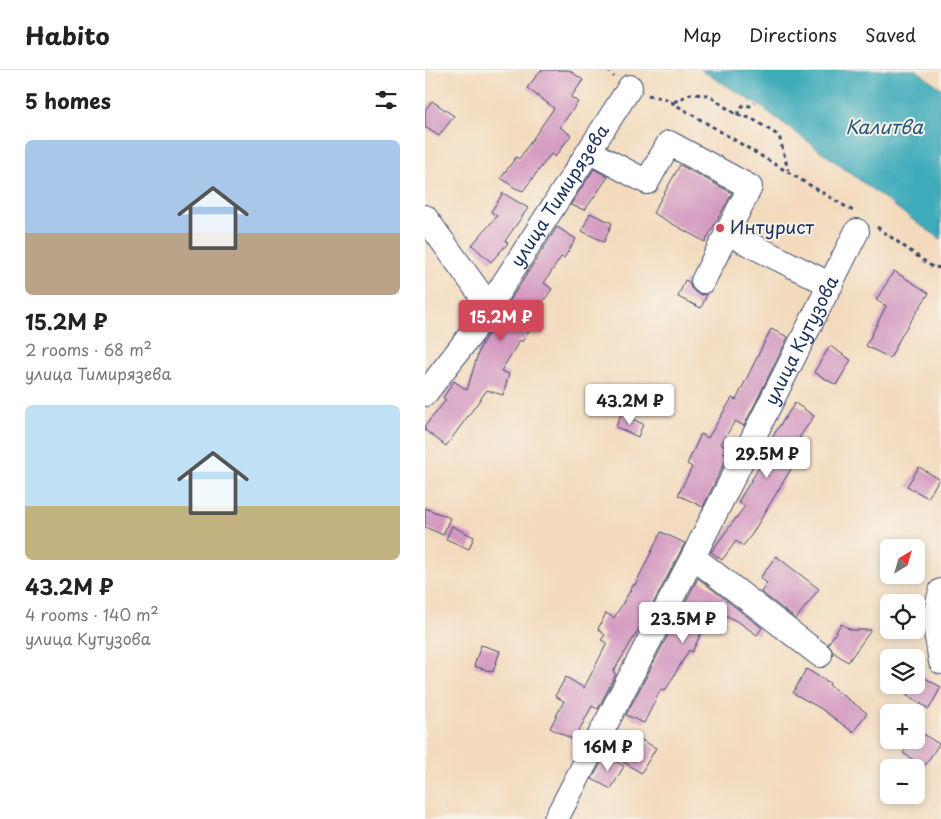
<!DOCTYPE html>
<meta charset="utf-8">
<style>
:root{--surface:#fff;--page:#f2f2f2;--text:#222;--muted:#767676;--line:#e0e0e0;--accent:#d1495b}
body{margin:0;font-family:"Playpen Sans",sans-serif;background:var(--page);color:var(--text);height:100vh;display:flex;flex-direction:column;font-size:19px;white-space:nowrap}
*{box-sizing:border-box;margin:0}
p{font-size:16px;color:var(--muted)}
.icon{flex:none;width:28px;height:28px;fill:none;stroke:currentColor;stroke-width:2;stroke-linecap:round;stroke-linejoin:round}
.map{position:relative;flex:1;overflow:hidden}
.panel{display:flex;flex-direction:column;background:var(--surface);width:425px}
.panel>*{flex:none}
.needle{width:32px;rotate:37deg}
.controls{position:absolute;left:455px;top:469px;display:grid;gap:10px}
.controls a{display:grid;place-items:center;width:45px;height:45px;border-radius:8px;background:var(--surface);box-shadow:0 2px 8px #0003;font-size:25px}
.price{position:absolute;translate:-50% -42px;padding:0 11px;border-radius:5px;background:#fff;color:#222;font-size:16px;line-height:32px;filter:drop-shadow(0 1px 2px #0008)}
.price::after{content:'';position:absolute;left:50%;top:30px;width:15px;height:11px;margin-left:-8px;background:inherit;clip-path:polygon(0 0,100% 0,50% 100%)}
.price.active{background:var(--accent);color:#fff}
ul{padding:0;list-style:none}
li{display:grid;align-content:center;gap:10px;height:265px;padding:0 25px}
li span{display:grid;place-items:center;height:155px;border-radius:8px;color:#555}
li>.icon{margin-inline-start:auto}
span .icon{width:90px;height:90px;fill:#fffc;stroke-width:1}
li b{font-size:21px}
h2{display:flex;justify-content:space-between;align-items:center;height:60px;padding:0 25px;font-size:21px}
header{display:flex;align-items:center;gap:30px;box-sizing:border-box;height:70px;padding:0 25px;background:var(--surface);border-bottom:1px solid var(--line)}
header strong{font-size:24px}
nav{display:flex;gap:28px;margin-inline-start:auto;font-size:18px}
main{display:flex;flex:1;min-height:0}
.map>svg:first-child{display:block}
.water{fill:#3cabba;stroke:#2c6d8c}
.building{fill:#d398c0}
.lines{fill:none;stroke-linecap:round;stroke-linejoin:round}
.minor-casing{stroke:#3b496c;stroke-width:26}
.path{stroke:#3b496c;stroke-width:3;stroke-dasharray:4 4;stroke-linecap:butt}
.minor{stroke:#fff;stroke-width:24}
.poi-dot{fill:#d1495b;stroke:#f7f3e8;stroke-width:2}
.labels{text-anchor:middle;stroke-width:4;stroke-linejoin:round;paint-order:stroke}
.street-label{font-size:18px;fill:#1b2f5e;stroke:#f7f3e8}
.poi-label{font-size:18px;fill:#1b2f5e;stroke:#f7f3e8;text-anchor:start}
.water-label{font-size:19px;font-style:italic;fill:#275a7e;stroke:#f7f3e8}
</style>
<header>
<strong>Habito</strong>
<nav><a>Map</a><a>Directions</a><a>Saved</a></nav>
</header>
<main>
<section class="panel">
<h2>5 homes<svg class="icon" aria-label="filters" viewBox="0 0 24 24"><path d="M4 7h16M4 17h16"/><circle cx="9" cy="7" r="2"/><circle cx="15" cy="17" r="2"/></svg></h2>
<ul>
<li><span style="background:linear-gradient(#a9c7e8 60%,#b9a48a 0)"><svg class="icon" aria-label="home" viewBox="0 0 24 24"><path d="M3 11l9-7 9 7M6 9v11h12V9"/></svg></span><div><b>15.2M ₽</b><p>2 rooms · 68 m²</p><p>улица Тимирязева</p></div></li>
<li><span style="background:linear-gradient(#bfe0f5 65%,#c2b280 0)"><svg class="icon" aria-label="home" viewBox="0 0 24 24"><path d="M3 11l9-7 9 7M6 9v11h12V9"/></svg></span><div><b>43.2M ₽</b><p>4 rooms · 140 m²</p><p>улица Кутузова</p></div></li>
</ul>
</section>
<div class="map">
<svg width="516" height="749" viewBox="0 0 516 749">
<rect width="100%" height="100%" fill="#f7f3e8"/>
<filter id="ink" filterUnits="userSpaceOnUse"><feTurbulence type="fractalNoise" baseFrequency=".02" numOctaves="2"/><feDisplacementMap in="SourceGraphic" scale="10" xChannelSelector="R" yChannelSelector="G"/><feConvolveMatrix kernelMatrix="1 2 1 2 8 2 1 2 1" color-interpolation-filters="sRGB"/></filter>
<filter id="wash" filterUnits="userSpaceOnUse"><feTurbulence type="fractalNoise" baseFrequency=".0096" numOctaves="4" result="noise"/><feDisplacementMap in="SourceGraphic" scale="20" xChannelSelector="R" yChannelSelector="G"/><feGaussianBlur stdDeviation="1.12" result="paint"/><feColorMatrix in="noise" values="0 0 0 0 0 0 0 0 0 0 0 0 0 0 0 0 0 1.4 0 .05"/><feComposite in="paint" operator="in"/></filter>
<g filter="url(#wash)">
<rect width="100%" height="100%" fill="#f3dabd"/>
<path class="water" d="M276 0H491L516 18V169L488 150 338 38Z"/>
<g id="blocks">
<path class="building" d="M116 0H144L158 10 146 27 153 32 135 57 146 65 130 87 126 84 98 121 90 118 76 108 91 87 94 89 129 38 102 18Z
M7 31 29 46 14 66 0 57V40Z
M255 95 307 123 280 172 228 143Z
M169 99 183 107 160 140 145 135Z
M78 123 103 138 80 171 83 173 66 192 47 175 72 146 66 142Z
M165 143 187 153 179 172 157 161Z
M132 157 151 169 139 188 136 187 119 213 127 219 102 256 105 259 97 272 95 270 76 301 84 304 78 325 62 320 21 376 0 360V356L21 330 18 328 29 311 42 320 55 277Z
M469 201 504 223 478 263 465 288 441 276 461 236 451 230Z
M260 210 264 212 266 218 271 223 278 225 282 224 276 238 253 227Z
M346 259 363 267 319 356 310 351 296 374 301 377 298 382 303 385 278 437 253 425 267 397 262 394 276 364 283 368 307 328 311 330Z
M405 276 426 290 411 315 389 302Z
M370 333 389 346 374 368 382 372 327 464 318 476 311 471 297 490 286 482 320 436 313 432 346 378 343 376 351 361Z
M196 344 218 354 213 367 191 357Z
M494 397 514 409 503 428 482 416Z
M0 438 25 448 18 465 0 457Z
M27 456 49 467 44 479 21 469Z
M236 462 260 473 220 549 188 602 191 604 173 639 167 636 149 670 125 658 139 631 130 626 141 607 159 618 182 573 176 570 180 565 173 559 181 543 189 548 209 514 210 515Z
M351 486 394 519 371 549 336 522 342 513 335 508Z
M273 508 337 558 332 565 315 553 288 538 267 582 264 580 240 621 236 619 219 653 201 645Z
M416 554 426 560H446L423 592 408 582 403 574Z
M56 575 75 581 68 602 49 596Z
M381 599 405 613 404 615 442 643 428 662 395 638 368 623Z
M493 604 516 617 504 639 481 625 486 615H491V607Z
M492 662 496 664 497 663 514 674 499 697 478 683 487 670H491Z
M206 664 231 678 216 703 192 688Z
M180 686 199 696 186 719 167 709Z"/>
</g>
</g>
<g filter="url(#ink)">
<use href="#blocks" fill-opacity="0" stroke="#3b496c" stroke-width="1"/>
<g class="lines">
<defs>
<g id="minor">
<path d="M173 86 222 112 244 73 325 117 302 163"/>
<path d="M0 147 64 236"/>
<path d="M278 211 302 163 406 215"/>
<path id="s1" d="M0 324 47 263 205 17"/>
<path d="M268 487 395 585"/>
<path d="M516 521 509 549 516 592"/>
<path id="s2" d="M131 749 268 487 432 161"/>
</g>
</defs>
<use href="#minor" class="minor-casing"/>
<path class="path" d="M183 0 189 7
M223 25 241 29 428 141
M249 32 265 24 283 25 312 45 326 48 351 64 355 69 363 100
M312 45 318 35 325 36 330 33
M452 157 509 198 516 197"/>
<use href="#minor" class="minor"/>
</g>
</g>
<circle class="poi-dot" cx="295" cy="158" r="5"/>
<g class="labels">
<g class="street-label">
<text dy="6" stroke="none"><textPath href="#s1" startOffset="240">улица Тимирязева</textPath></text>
<text dy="6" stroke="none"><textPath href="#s2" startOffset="538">улица Кутузова</textPath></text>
</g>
<g class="poi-label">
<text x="305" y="164">Интурист</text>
</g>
<g class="water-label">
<text x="459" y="64">Калитва</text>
</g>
</g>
</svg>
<div class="controls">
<a><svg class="needle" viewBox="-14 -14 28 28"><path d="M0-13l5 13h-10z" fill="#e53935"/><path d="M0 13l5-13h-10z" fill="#767676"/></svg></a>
<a><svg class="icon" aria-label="locate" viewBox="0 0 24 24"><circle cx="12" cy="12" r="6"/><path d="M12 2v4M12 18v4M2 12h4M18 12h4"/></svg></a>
<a><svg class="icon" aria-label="layers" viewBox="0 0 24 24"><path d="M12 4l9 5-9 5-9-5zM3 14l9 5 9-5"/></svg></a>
<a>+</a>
<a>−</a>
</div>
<b class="price active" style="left:76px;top:272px">15.2M ₽</b>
<b class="price" style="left:205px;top:356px">43.2M ₽</b>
<b class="price" style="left:342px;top:409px">29.5M ₽</b>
<b class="price" style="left:258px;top:574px">23.5M ₽</b>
<b class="price" style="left:183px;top:702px">16M ₽</b>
</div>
</main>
